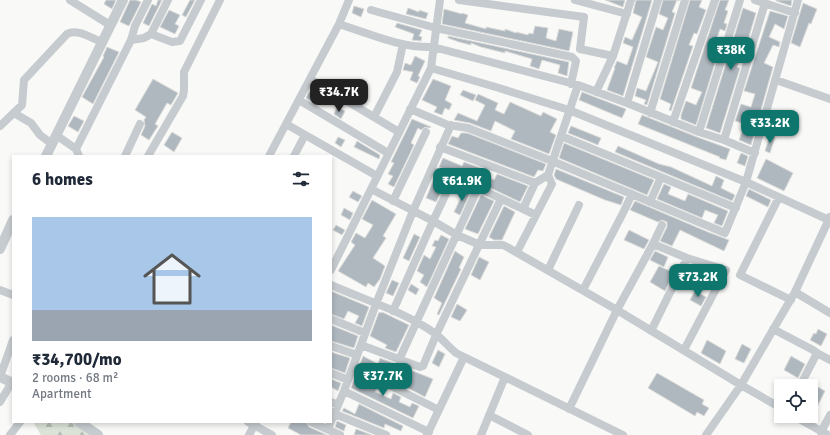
<!DOCTYPE html>
<meta charset="utf-8">
<style>
:root{--surface:#fff;--page:#f2f2f3;--text:#1f2937;--muted:#747a83;--accent:#0f766e}
body{margin:0;font-family:Signika,sans-serif;background:var(--page);color:var(--text);height:100vh;display:flex;flex-direction:column;font-size:15px;white-space:nowrap}
*{box-sizing:border-box;margin:0}
p{font-size:13px;color:var(--muted)}
.icon{flex:none;width:22px;height:22px;fill:none;stroke:currentColor;stroke-width:2;stroke-linecap:round;stroke-linejoin:round}
.map{position:relative;flex:1;overflow:hidden}
.panel{position:absolute;left:12px;top:155px;width:320px;height:268px;display:flex;flex-direction:column;background:var(--surface);border-radius:0px;box-shadow:0 2px 6px #0003}
.panel>*{flex:none}
.buttons{position:absolute;left:774px;top:379px;display:grid;gap:8px}
.buttons a{display:grid;place-items:center;width:44px;height:44px;border-radius:0px;background:var(--surface);box-shadow:0 2px 6px #0003;font-size:20px}
.price{position:absolute;translate:-50% -34px;padding:0 9px;border-radius:8px;background:var(--accent);color:#fff;font-size:13px;line-height:26px;filter:drop-shadow(0 1px 2px #0008)}
.price::after{content:'';position:absolute;left:50%;top:24px;width:12px;height:9px;margin-left:-6px;background:inherit;clip-path:polygon(0 0,100% 0,50% 100%)}
.price.selected{background:#222;color:#fff}
ul{padding:0;list-style:none}
li{display:grid;align-content:center;gap:8px;height:212px;padding:0 20px}
li span{display:grid;place-items:center;height:124px;border-radius:0px;color:#555}
li>.icon{margin-inline-start:auto}
span .icon{width:72px;height:72px;fill:#fffc;stroke-width:1}
li b{font-size:17px}
h2{display:flex;justify-content:space-between;align-items:center;height:48px;padding:0 20px;font-size:17px}
.map>svg:first-child{display:block}
.forest{fill:url(#forest-firs)}
.building{fill:#afb8bf;stroke:#dbdbd9}
.lines{fill:none;stroke-linecap:round;stroke-linejoin:round}
.minor{stroke:#c6cbcf;stroke-width:8}
.tertiary{stroke:#c6cbcf;stroke-width:10}
</style>
<div class="map">
<svg width="830" height="435" viewBox="0 0 830 435">
<defs>
<pattern id="forest-firs" width="22" height="20" patternUnits="userSpaceOnUse"><rect width="22" height="20" fill="#dbe2d7"/><path d="M5 1l3.5 6h-7zM16 11l3.5 6h-7z" fill="#b5bcb4"/></pattern>
</defs>
<rect width="100%" height="100%" fill="#f9f9f7"/>
<path class="forest" d="M33 422H73L88 435H41Z"/>
<path class="building" d="M106 0H116L112 9 104 4Z
M130 0H136L141 2 129 26 120 22Z
M158 0H162L149 26 143 23 152 4 156 6Z
M190 0H195L186 17 182 15Z
M605 0H625L623 7Z
M636 0H652L623 96 607 90 615 68H614L617 61 627 65 633 47 623 43 625 37 632 40 642 17 633 13Z
M663 0H679V1L677 0 672 12 675 13 647 105 644 104 646 100 635 96 637 88 646 91 658 62 646 57 656 27 663 30 668 18 659 14Z
M690 0H702L699 7 706 10 697 34 694 33 689 45 693 46 671 111 669 110 671 104 660 99Z
M720 0H729L725 10 728 11 724 23 727 24 725 31 720 29 716 41 721 43 696 125 681 119V115L686 101 696 105 702 92 691 88Z
M776 0H792L791 6 776 1Z
M803 3 817 9 811 24 809 23 800 47 791 43Z
M354 6 364 9 361 17 352 13Z
M408 8 419 12V10L428 13 426 19 406 14Z
M743 8 756 13 743 57 741 56 737 67 740 68 720 133 706 128Z
M444 9 462 14V13L468 15 465 23 486 29V27L505 31V29L516 33V32L528 35 529 33 533 34 535 26 548 28 546 38 556 41 559 29 573 32 569 51 442 24Z
M169 10 180 15 175 24 179 26 175 34 160 27Z
M770 11 788 16 784 29 775 24 769 37 780 42 779 47 773 45 764 63 773 67 751 145 739 140 745 124 735 121 741 104 751 107 755 94 744 91Z
M397 23 422 30 419 36 422 37 421 41 412 40 414 34 395 27Z
M448 36 569 62 567 76 558 73 560 65 542 60 539 69 530 66 532 59 505 51V53L481 47 471 43V45L459 42 448 38Z
M107 47 119 52 93 104 82 97 104 57 103 56Z
M415 56 425 61 418 76 420 77 417 83 410 80 413 72 403 70 405 63 411 65Z
M153 79 178 93 171 105 167 103 155 124 158 126 149 140 141 135 145 126 144 120 146 117 135 110Z
M433 79 451 86 445 100 452 104 449 110 445 108 442 115 434 112 437 107 422 100Z
M463 90 476 95 473 101 460 95Z
M309 92 318 97 315 103 306 98Z
M582 92 626 109 622 118 579 100Z
M478 94 498 103 495 110 504 114 510 102 541 116 543 112 557 119 550 132 556 135 549 154 511 139 515 131 495 121 491 131 470 123 454 120 458 113 477 121 485 105 475 100Z
M337 107 345 111 341 119 334 114Z
M642 115 697 137 730 149 726 160 719 158 720 157 638 124Z
M74 116 84 121 78 132 68 126Z
M412 119 431 127 430 128 425 127 421 130 418 128 411 143 414 145 394 187 388 184 393 176 388 174 394 163 391 162Z
M571 126 601 138 598 145 568 133Z
M172 132 182 138 174 152 164 145Z
M461 133H467L546 164 543 171 538 170 534 177 448 144 452 136 458 138Z
M770 135 775 137 770 153 765 151Z
M338 137 345 140 341 147 335 143Z
M357 141 380 155 379 159 354 147Z
M564 143 654 180 647 195 559 158Z
M618 146 659 164 671 167 712 186 716 176 724 180 721 188 735 195 732 201 615 152Z
M741 153 748 156 745 166 737 163Z
M443 158 462 166 464 162 486 170 484 175 494 180 497 174 528 186 520 202 480 183 439 167Z
M766 159 793 173 784 191 757 178Z
M556 169 624 197 621 205 605 200 556 179 554 175Z
M435 177 446 182 436 202 426 198Z
M664 184 671 187 668 194 685 201 688 194 728 211 722 226 714 223 718 215 705 210 702 218 657 199Z
M465 189 471 191 460 215 454 212Z
M749 189 771 200 768 207 746 196Z
M353 191 362 196 358 202 349 197Z
M481 195 494 201 478 234 465 229Z
M372 200 396 214 383 236 386 238 373 258 385 266 380 279 374 287 368 283 366 287 338 271 355 245 351 242 356 233 365 238 373 225 362 219Z
M635 201 708 232 729 240 724 251 680 230 672 246 660 241 667 227V222L662 220 658 222 630 210Z
M504 206 515 212 502 240H494L489 237Z
M344 208 353 213 350 220 341 215Z
M336 225 345 230 342 235 333 230Z
M629 230 649 240 644 249 624 240Z
M414 234 420 237 409 261 403 258Z
M441 235 449 239 427 287 420 282 424 275 417 271 424 255 430 259 436 247 432 246 435 240 438 241Z
M455 251 464 257 459 268 461 269 439 315 437 314 442 303 434 298Z
M655 251 668 257 664 267 650 260Z
M479 257 489 262 480 280 471 275Z
M659 266 674 273 665 291 650 282Z
M392 280 399 283 393 296 386 293Z
M411 284 419 289 416 295 408 290Z
M331 291 369 307 362 326 355 323 359 316 348 311 344 319 331 314Z
M695 291 706 297 701 306 690 300Z
M457 304 467 310 460 321 451 317Z
M379 312 381 313 382 312 409 325 396 352 385 348 387 345 370 336Z
M331 325 358 336 354 348 331 341Z
M818 329 827 334 821 346 810 340 814 333 816 334Z
M707 340 726 351 720 364 701 353Z
M742 344 751 349 744 363 735 359Z
M438 350 445 354 439 367 432 363Z
M331 352 350 358 345 373 331 368Z
M363 356 378 364 380 358 433 379 425 397 408 388 411 380 386 369 382 376 360 364Z
M791 356 805 364 798 378 784 370Z
M657 373 704 400 702 404 709 408 704 416 697 412 695 416 648 388Z
M356 375 378 386 375 392 391 399 393 393 401 397 399 402 410 407 412 403 419 406 413 418 351 388Z
M331 379 341 383 338 391 331 387Z
M811 383 825 391 816 409 811 406Z
M359 404 403 426 401 431 385 424 384 428 342 411 344 408 355 414Z
M337 421 346 425 344 431 335 427Z
M291 422H306L309 427 327 435H301L288 428Z
M356 429 372 435H354Z"/>
<g class="lines">
<path class="minor" d="M70 0 110 25
M459 0 584 17 580 49 613 56
M575 0 627 14
M755 0 795 13
M798 0 746 182 829 220
M371 10 436 28 572 57 576 61 571 84
M339 24C370 34 401 48 433 47L578 85 627 103 699 132 724 140 755 153
M151 34 172 42 180 41 201 0
M131 40 144 38 151 34 168 0
M310 79 399 132
M776 80 830 99
M596 92 613 56 631 0
M299 100 388 153
M627 103 658 0
M410 109 448 125 468 128 552 161 725 233 746 182 569 110 499 88 431 68
M14 113 31 123 40 135 52 144
M650 113 685 0
M374 117 397 72 403 44
M673 122 715 0
M286 124 377 176
M0 126 22 105 24 80 67 34C77 28 91 38 102 42
M699 132 740 0
M56 135 76 149 79 156
M561 136 736 208
M724 140 765 3
M440 147 535 183
M76 149 131 40 135 26 148 0
M125 156 140 124
M148 156 183 96 184 90V72L220 0
M269 156 339 24 349 0
M294 156 305 135
M431 170 478 188 523 209
M371 189 433 221 457 235 480 245H503L507 247 617 310 741 385 781 408
M779 197 740 275 791 300
M393 201 426 132
M650 202 661 177
M536 215 523 209 535 183 548 175 578 85
M653 244 662 225
M517 252 552 184 548 175
M331 270 431 68 440 0
M548 270 579 205
M331 285C365 300 405 312 436 334 443 340 449 347 456 353L623 435
M0 290 13 295
M583 290 623 213 632 194
M795 292 830 313
M393 311 433 221 453 179
M331 319 365 333
M773 329 813 350 817 353 830 360
M651 331 687 258
M361 345 420 367 423 366 436 335 501 199
M331 346 357 355
M399 360 478 188
M353 367 439 410
M331 373 348 380
M0 377 13 340
M800 386 817 353
M344 391 429 432
M0 402 12 382
M331 402 338 405
M569 409 617 310 653 244 687 258 726 270 684 350
M335 414 386 435
M489 415 528 435
M794 416 828 435
M248 422 272 435
M311 422 340 435
M328 429 344 391 376 304 413 211 451 125
M821 432 830 415
M10 435 20 422
M249 435 256 422
M427 435 464 357
M481 435 505 377
M706 435 741 385 795 292 830 217"/>
<path class="tertiary" d="M46 156 123 0
M0 249 13 220
M0 377 13 383
M79 422 98 435"/>
</g>
</svg>
<div class="buttons">
<a><svg class="icon" aria-label="locate" viewBox="0 0 24 24"><circle cx="12" cy="12" r="6"/><path d="M12 2v4M12 18v4M2 12h4M18 12h4"/></svg></a>
</div>
<b class="price" style="left:731px;top:71px">₹38K</b>
<b class="price selected" style="left:339px;top:113px">₹34.7K</b>
<b class="price" style="left:770px;top:144px">₹33.2K</b>
<b class="price" style="left:462px;top:202px">₹61.9K</b>
<b class="price" style="left:698px;top:298px">₹73.2K</b>
<b class="price" style="left:383px;top:397px">₹37.7K</b>
<section class="panel">
<h2>6 homes<svg class="icon" aria-label="filters" viewBox="0 0 24 24"><path d="M4 7h16M4 17h16"/><circle cx="9" cy="7" r="2"/><circle cx="15" cy="17" r="2"/></svg></h2>
<ul>
<li><span style="background:linear-gradient(#a9c7e8 75%,#9aa5b1 0)"><svg class="icon" aria-label="home" viewBox="0 0 24 24"><path d="M3 11l9-7 9 7M6 9v11h12V9"/></svg></span><div><b>₹34,700/mo</b><p>2 rooms · 68 m²</p><p>Apartment</p></div></li>
</ul>
</section>
</div>
